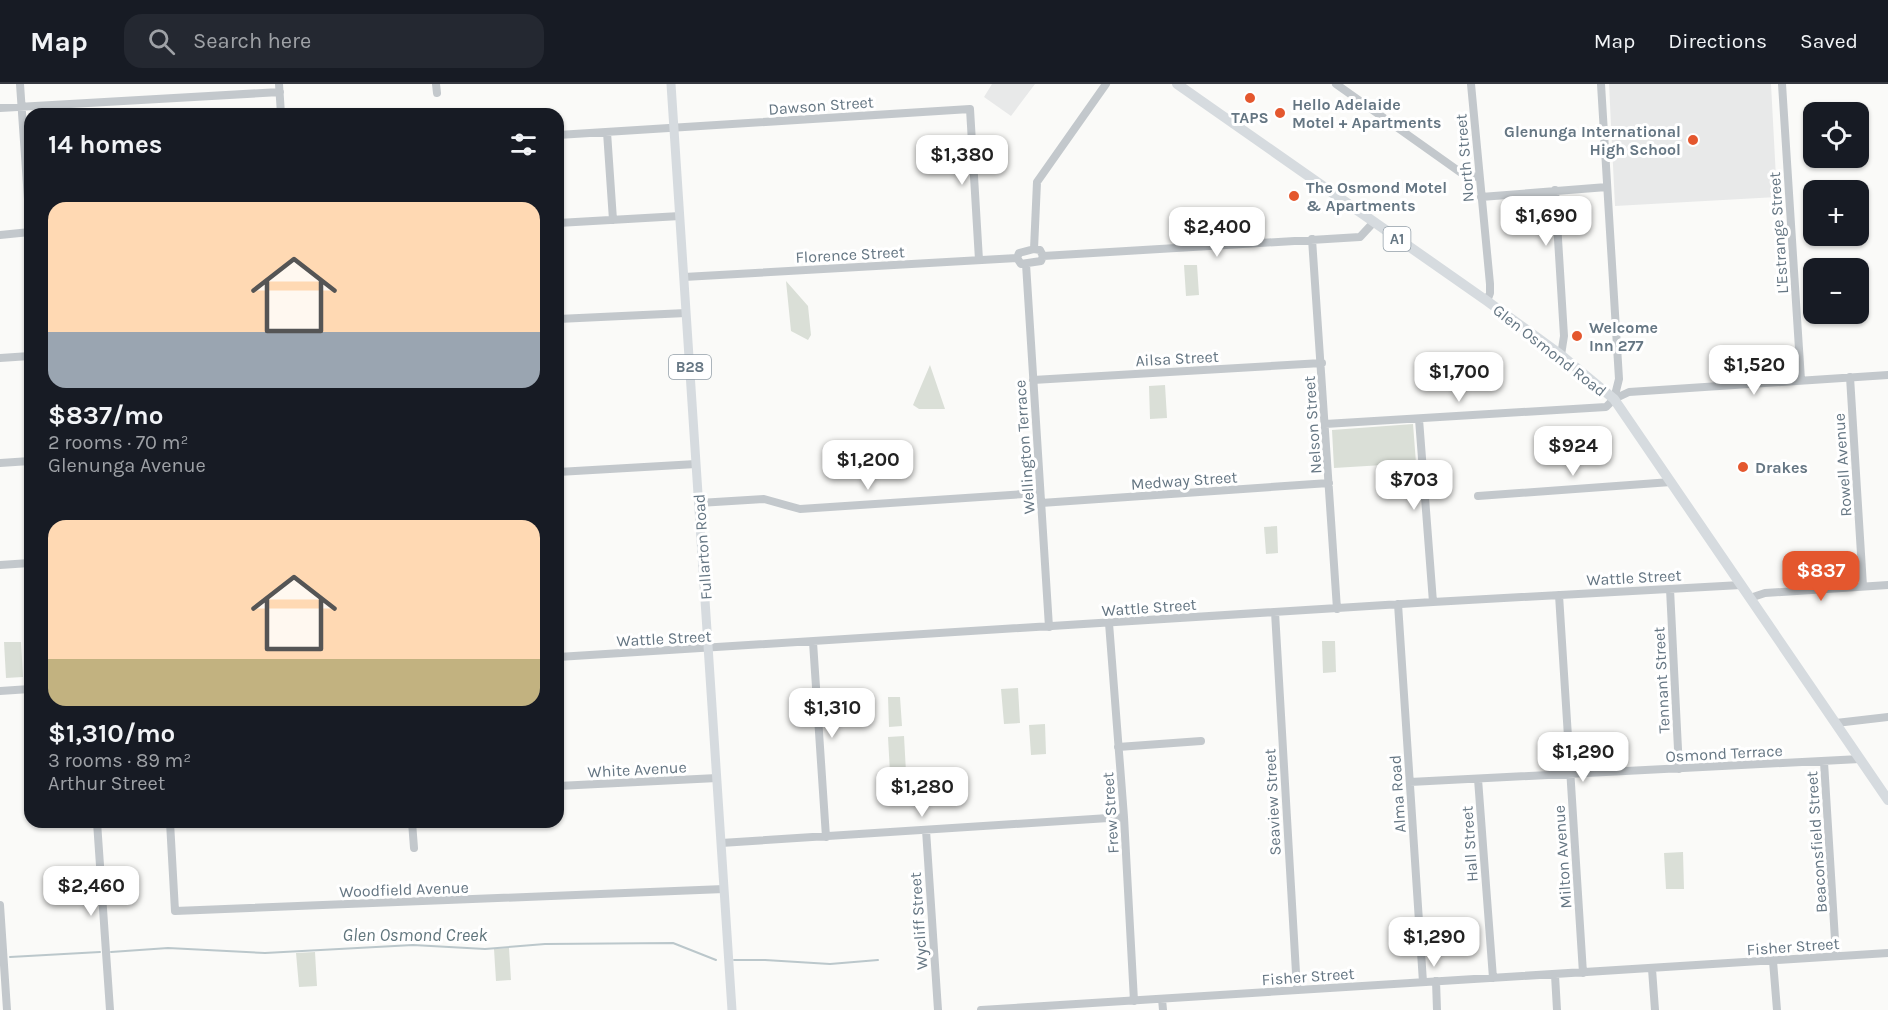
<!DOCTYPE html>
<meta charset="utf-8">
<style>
:root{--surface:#171b24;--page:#242831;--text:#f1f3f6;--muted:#9ea1a6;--line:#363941;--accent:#e4572e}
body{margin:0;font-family:Karla,sans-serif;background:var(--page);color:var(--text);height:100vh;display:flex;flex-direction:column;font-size:22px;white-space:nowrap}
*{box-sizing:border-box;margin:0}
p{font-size:20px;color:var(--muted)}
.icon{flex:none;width:33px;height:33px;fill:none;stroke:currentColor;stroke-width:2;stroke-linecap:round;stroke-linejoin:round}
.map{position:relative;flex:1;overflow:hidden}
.panel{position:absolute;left:24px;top:24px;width:540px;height:720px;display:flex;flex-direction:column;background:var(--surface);border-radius:18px;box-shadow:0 2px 4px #0004}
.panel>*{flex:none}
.controls{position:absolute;left:1803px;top:18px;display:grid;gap:12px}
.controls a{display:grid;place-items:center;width:66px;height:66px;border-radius:12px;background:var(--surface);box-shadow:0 2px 4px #0004;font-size:30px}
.price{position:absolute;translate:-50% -51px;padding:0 14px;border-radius:12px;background:#fff;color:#222;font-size:20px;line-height:39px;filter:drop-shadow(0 2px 3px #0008)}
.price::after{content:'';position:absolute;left:50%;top:36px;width:18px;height:14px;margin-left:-9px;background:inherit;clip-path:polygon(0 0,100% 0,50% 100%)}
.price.current{background:var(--accent);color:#fff}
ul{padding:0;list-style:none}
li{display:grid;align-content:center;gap:12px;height:318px;padding:0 24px}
li span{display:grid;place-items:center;height:186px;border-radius:18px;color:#555}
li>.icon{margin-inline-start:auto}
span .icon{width:108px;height:108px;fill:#fffc;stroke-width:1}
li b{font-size:26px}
h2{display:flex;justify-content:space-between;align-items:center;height:72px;padding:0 24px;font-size:26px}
header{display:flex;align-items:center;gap:36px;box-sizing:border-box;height:84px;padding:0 30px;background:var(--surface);border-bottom:2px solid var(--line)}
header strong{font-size:28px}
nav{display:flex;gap:33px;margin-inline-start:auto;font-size:21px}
.search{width:420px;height:54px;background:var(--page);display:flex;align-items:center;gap:15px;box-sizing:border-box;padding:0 21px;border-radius:18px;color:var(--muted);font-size:22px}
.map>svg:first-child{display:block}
.built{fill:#e8e9e9}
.green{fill:#dadfd7}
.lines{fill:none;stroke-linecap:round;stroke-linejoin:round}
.stream{stroke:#bbc7cb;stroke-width:2}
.minor{stroke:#c3c8cc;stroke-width:8}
.major{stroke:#d6dbdf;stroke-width:9}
.highway{stroke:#d6dbdf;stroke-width:10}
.poi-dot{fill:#e4572e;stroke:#fff;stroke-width:2}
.labels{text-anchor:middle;stroke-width:6;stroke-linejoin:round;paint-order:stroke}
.shield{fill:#fff;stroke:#939fa8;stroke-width:1.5}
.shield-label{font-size:15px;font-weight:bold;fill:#657683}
.poi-label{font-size:16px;font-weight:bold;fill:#657683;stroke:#fff;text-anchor:start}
.street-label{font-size:16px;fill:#657683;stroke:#fff}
.water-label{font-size:18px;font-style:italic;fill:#60757c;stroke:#fff}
</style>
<header>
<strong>Map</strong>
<div class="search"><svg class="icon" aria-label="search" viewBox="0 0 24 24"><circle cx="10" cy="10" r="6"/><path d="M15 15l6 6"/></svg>Search here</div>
<nav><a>Map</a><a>Directions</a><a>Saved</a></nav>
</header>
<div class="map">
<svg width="1888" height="926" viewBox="0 0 1888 926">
<rect width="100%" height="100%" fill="#fafaf8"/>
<path class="built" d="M992 0H1035L1011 32 984 13Z
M1609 0H1771L1777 113 1615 122Z"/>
<path class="green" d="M1184 181H1197L1199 211 1186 212Z
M786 197 808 222 811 251 808 256 791 247Z
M930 281 945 325H919L913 321Z
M1165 301 1167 334 1150 335 1149 302Z
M1413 340 1416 379 1334 384 1332 346Z
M1277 442 1278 469 1266 470 1264 443Z
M1322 557H1335L1336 588 1323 589Z
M4 558H21L23 593 6 594Z
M1018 604 1020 639 1004 640 1001 605Z
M900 613 902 642 889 643 888 613Z
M1045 640 1046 670 1031 671 1029 641Z
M904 652 906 688 890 689 888 653Z
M1683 768 1684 805H1666L1664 769Z
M509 864 511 896 496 897 494 865Z
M315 868 317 902 299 903 296 869Z"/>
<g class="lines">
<path class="stream" d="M111 868 168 864 265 869 413 861 485 865 545 860 673 859 716 876
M10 873 100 868
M734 876H765L830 880 878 876"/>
<path class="minor" d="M20 0 30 144
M279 0 281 30
M436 0 437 9
M1336 0 1467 93 1479 92
M1471 0 1490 200V209L1487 217
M1601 0 1619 295 1614 315
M1782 0 1801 296
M0 24 280 8
M607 48 613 136
M558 51 970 25 979 176
M1555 106 1564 252 1561 271
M1481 113 1607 103
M558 139 680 132
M0 151 30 148
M1312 155 1337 525
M1034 165 1037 98 1106 0
M1034 165 1040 166 1043 172 1041 177 1021 180 1017 174 1019 169Z
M1043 172 1360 153 1373 139
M1026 180 1049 543
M684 193 1017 174
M558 235 686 229
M0 274 30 272
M1850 293 1863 502
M1033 296 1322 279
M1419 335 1433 518
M1325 340 1606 323 1614 315 1629 308 1888 291
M0 379 30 377
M558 388 696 380
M1478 412 1671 398
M699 419 764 415 800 425 1040 409
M1041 419 1329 399
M0 481 30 479
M1670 505 1679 685
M1559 511 1583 889
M1750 514 1765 509 1888 501
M1398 520 1423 898
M1275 528 1297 906
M1109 539 1124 733 1134 917
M813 558 826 753
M558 573 1433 518 1741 501
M0 607 30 605
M1836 639 1888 633
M1118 663 1201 657
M1824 678 1836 872
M1478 695 1493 894
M1410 698 1860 675
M558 702 717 694
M97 738 110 926
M170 738 175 827 724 805
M412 738 414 764
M926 746 938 926
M721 759 1124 733
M0 821 7 926
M1773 877 1777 926
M1652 885 1655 926
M1555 891 1557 926
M1436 897 1437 926
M1162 915 1163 926
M981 926 1888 869"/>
<path class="major" d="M671 0 732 926"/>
<path class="highway" d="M1177 0 1487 217 1561 271 1614 315 1888 716"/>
</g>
<g class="poi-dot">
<circle cx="1250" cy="14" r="6"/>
<circle cx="1280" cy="29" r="6"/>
<circle cx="1693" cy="56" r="6"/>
<circle cx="1294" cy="112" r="6"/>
<circle cx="1577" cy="252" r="6"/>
<circle cx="1743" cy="383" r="6"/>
</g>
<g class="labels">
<g class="shield">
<rect x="1383.5" y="143" width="27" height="24" rx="4.5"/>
<rect x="669" y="271" width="42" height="24" rx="4.5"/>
</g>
<g class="shield-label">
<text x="1397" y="160">A1</text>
<text x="690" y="288">B28</text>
</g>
<g class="poi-label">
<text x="1292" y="26">Hello Adelaide<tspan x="1292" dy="18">Motel + Apartments</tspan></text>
<text x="1250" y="39" text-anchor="middle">TAPS</text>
<text x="1681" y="53" text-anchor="end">Glenunga International<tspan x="1681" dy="18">High School</tspan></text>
<text x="1306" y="109">The Osmond Motel<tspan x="1306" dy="18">&amp; Apartments</tspan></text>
<text x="1589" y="249">Welcome<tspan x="1589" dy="18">Inn 277</tspan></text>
<text x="1755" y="389">Drakes</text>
</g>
<g class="street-label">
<text transform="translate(821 21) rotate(-4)" y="6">Dawson Street</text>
<text transform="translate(1464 74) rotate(-95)" y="6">North Street</text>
<text transform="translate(1778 149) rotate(-94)" y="6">L'Estrange Street</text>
<text transform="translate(850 170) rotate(-3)" y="6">Florence Street</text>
<text transform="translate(1550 266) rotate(38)" y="6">Glen Osmond Road</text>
<text transform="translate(1177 274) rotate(-3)" y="6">Ailsa Street</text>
<text transform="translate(1312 341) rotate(-94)" y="6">Nelson Street</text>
<text transform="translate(1024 363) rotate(-94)" y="6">Wellington Terrace</text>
<text transform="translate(1842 381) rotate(-94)" y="6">Rowell Avenue</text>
<text transform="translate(1184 396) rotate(-4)" y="6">Medway Street</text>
<text transform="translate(702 463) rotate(-94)" y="6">Fullarton Road</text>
<text transform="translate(1634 493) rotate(-3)" y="6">Wattle Street</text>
<text transform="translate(1149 523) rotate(-4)" y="6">Wattle Street</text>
<text transform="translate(664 554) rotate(-3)" y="6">Wattle Street</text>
<text transform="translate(1661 596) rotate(-93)" y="6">Tennant Street</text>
<text transform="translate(1724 669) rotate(-3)" y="6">Osmond Terrace</text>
<text transform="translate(637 685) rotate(-3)" y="6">White Avenue</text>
<text transform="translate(1397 710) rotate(-94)" y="6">Alma Road</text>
<text transform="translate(1272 718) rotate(-93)" y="6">Seaview Street</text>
<text transform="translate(1110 729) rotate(-94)" y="6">Frew Street</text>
<text transform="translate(1816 758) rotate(-94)" y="6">Beaconsfield Street</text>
<text transform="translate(1469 760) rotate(-94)" y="6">Hall Street</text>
<text transform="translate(1562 773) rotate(-94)" y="6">Milton Avenue</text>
<text transform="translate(404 805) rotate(-2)" y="6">Woodfield Avenue</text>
<text transform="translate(918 837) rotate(-94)" y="6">Wycliff Street</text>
<text transform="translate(1793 862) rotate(-4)" y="6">Fisher Street</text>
<text transform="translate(1308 892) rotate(-4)" y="6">Fisher Street</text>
</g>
<g class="water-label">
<text x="415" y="857">Glen Osmond Creek</text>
</g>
</g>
</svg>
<div class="controls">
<a><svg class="icon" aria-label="locate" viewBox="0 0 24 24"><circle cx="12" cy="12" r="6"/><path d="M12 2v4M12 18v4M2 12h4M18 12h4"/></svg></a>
<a>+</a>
<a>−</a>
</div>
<b class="price" style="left:962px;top:102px">$1,380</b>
<b class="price" style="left:1546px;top:163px">$1,690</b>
<b class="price" style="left:1217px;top:174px">$2,400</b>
<b class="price" style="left:1754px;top:312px">$1,520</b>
<b class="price" style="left:1459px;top:319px">$1,700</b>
<b class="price" style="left:1573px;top:393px">$924</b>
<b class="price" style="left:868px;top:407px">$1,200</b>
<b class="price" style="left:1414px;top:427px">$703</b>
<b class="price current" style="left:1821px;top:518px">$837</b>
<b class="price" style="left:832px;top:655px">$1,310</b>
<b class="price" style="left:1583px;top:699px">$1,290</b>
<b class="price" style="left:922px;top:734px">$1,280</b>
<b class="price" style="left:91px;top:833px">$2,460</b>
<b class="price" style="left:1434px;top:884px">$1,290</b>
<section class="panel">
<h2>14 homes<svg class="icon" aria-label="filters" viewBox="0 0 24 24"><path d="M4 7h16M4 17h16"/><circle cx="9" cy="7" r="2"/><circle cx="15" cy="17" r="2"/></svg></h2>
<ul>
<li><span style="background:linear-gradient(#ffd9b3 70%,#9aa5b1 0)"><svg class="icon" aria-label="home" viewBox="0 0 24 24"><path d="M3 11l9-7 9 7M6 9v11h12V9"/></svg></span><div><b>$837/mo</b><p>2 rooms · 70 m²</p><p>Glenunga Avenue</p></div></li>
<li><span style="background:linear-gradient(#ffd9b3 75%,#c2b280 0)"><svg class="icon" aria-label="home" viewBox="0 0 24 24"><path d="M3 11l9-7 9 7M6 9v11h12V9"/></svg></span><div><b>$1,310/mo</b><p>3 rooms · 89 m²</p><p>Arthur Street</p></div></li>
</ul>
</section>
</div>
